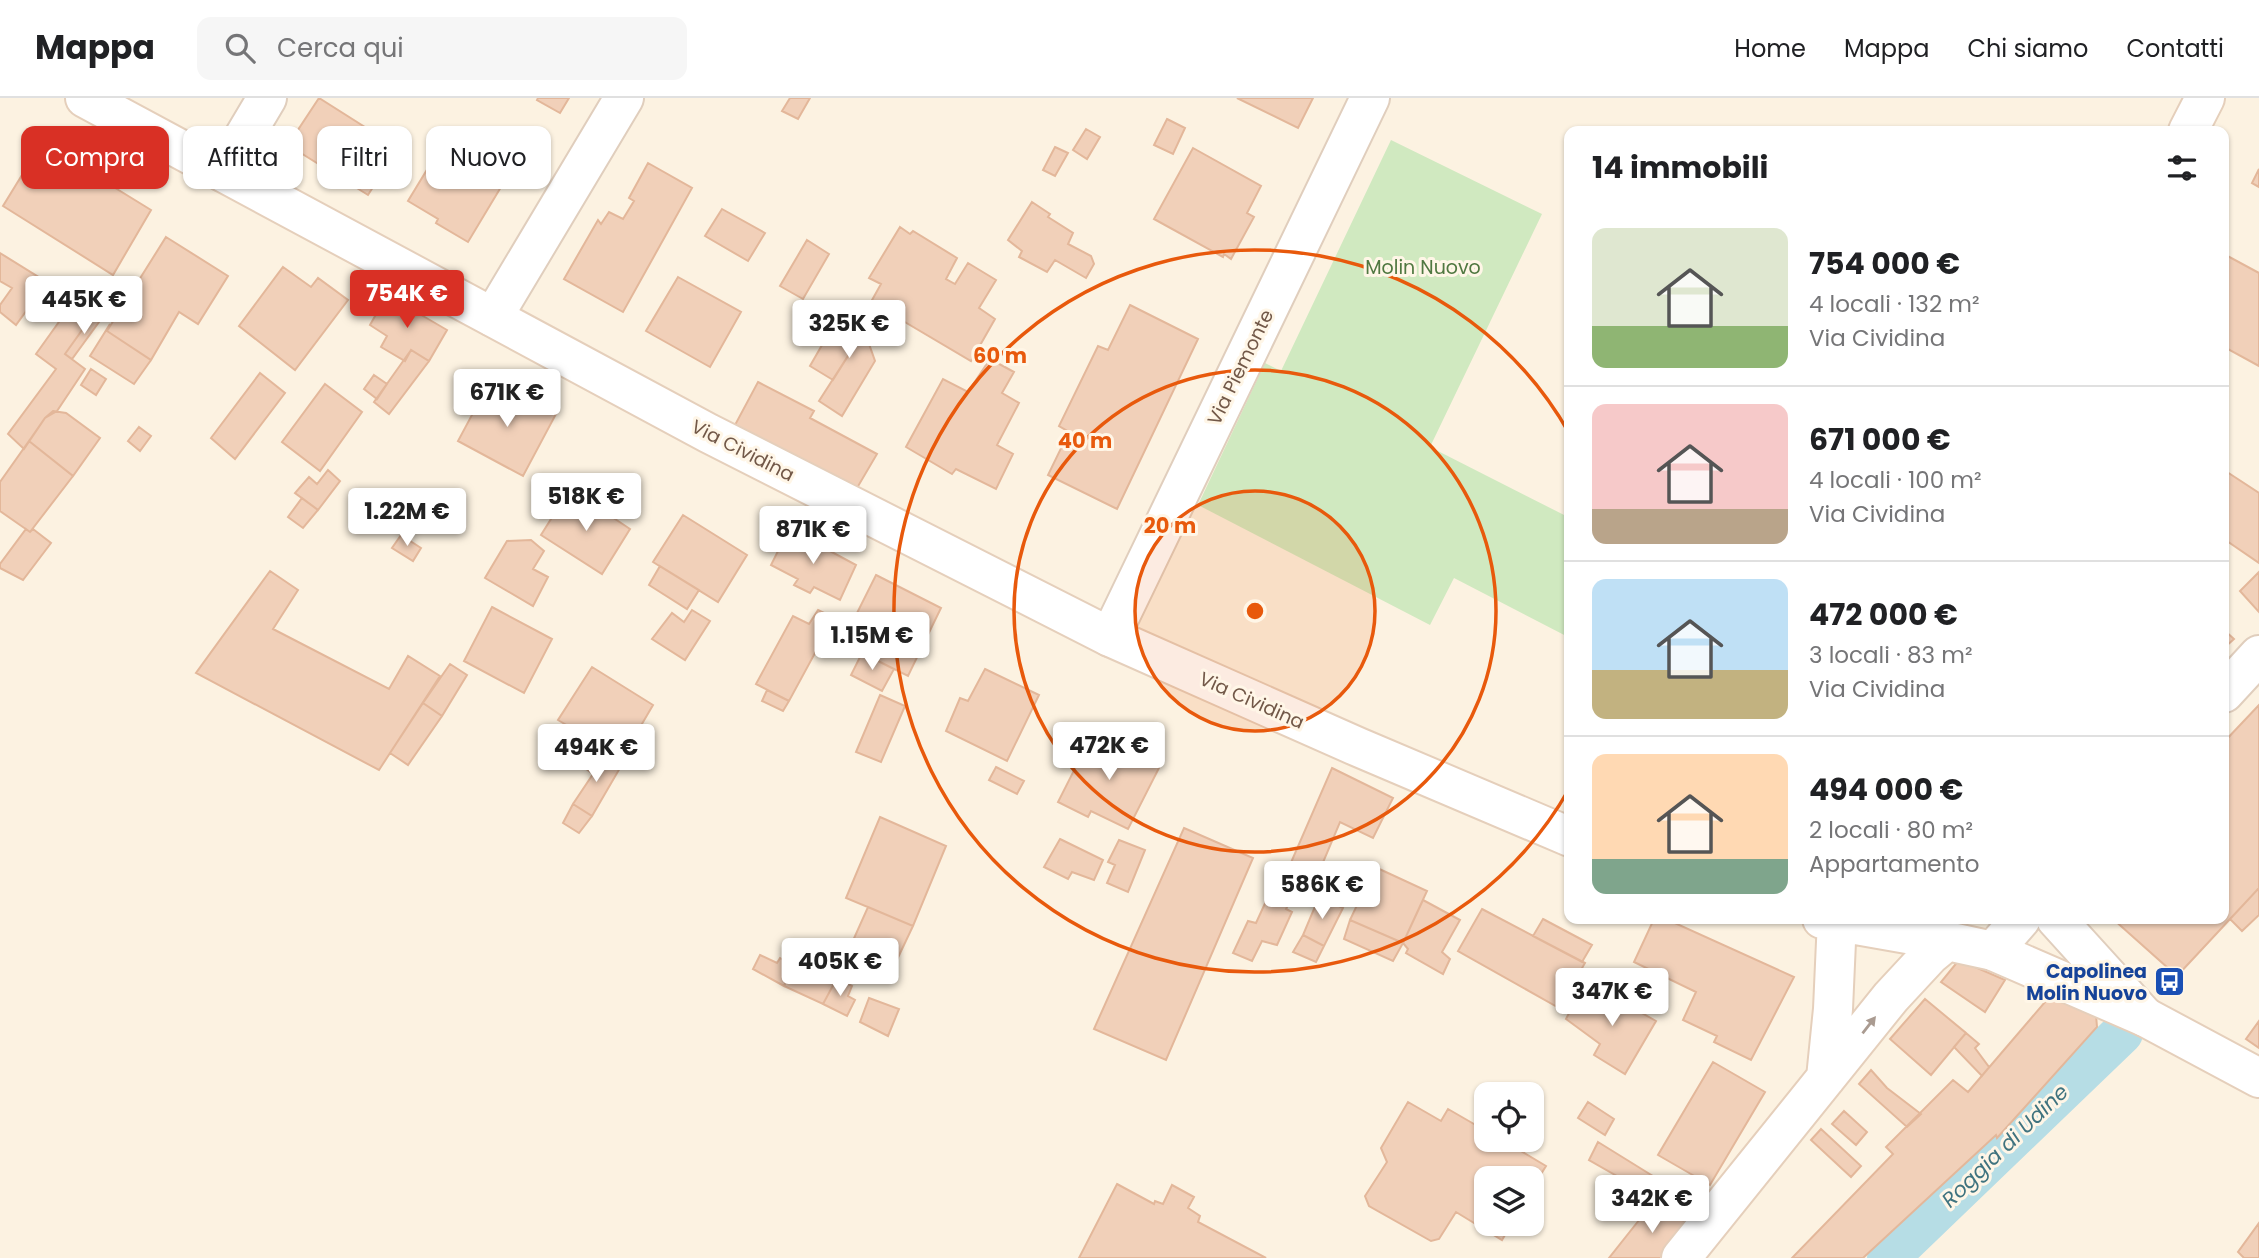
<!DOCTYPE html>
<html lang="it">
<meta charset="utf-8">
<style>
:root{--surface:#fff;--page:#f6f6f6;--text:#202124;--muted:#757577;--line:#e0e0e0;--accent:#d93025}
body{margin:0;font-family:Poppins,sans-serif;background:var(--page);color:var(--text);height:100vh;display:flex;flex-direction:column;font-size:26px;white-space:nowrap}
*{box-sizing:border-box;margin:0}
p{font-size:23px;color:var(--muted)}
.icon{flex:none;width:38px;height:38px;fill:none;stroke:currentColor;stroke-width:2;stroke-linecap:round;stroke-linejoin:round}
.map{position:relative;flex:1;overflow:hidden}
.drawer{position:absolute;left:1564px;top:28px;width:665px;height:798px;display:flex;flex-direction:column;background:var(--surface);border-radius:14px;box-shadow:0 2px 5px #0004}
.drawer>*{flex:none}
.guide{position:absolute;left:21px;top:28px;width:665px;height:63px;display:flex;gap:14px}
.buttons{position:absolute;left:1474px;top:984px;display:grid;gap:14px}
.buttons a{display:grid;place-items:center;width:70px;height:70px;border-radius:14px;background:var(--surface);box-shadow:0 2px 5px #0004;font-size:35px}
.price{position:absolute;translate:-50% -60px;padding:0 16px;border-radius:7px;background:#fff;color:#222;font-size:23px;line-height:46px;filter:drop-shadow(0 2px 4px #0008)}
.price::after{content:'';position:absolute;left:50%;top:42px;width:21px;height:16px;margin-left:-10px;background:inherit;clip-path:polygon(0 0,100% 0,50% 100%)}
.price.current{background:var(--accent);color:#fff}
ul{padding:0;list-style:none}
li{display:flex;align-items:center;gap:21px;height:175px;padding:0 28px}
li+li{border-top:2px solid var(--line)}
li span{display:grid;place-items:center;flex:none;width:196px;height:140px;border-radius:14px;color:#555}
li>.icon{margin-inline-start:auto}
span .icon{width:84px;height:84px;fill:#fffc;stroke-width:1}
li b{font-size:30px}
h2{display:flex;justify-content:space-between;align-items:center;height:84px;padding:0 28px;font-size:30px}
.chip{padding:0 24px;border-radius:14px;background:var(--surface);box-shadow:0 2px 5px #0004;font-size:24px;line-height:63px}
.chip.current{background:var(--accent);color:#fff}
header{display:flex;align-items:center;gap:42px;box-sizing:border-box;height:98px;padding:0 35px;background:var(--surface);border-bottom:2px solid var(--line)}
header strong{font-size:33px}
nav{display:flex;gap:38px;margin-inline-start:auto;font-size:24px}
.search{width:490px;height:63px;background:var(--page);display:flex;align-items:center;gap:18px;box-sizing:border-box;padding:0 24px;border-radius:14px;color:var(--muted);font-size:26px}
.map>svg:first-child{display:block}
.green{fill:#d0e9c0}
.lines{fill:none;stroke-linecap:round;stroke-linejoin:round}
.canal{stroke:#b6dde5;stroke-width:42}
.building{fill:#f1d0b9;stroke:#e3b79a;stroke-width:2}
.street-casing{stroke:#e0cebd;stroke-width:42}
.secondary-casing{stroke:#e5cfbb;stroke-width:42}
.street{stroke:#fff;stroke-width:38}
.secondary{stroke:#fff;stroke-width:38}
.oneway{fill:#aa9b91}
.ring{fill:none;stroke:#e8590c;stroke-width:3.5}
.labels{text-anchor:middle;stroke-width:6;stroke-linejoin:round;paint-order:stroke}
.park-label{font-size:19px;fill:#507841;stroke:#fff6e7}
.street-label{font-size:19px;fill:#725848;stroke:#fff6e7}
.transit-label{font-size:19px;font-weight:bold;fill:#164399;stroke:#fff6e7;text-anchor:end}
.water-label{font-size:21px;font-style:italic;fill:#3f737f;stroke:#fff6e7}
.centre{fill:#e8590c;stroke:#fff6e7;stroke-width:3.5}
.ring-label{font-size:21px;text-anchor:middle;font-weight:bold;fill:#e8590c;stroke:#fff6e7;stroke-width:6;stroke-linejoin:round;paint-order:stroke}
</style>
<header>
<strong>Mappa</strong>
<div class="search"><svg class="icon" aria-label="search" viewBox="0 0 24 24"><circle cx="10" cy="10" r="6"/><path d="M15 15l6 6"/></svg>Cerca qui</div>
<nav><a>Home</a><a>Mappa</a><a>Chi siamo</a><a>Contatti</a></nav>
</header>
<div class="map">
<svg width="2259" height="1160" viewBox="0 0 2259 1160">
<rect width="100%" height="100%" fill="#fcf2e1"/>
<path class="green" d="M1391 42 1542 116 1430 349 1570 420V540L1454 480 1430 527 1198 407 1265 265 1281 273Z"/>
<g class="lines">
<path class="canal" d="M1888 1160 2122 935"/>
</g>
<path class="building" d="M319 0 398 50 368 97 288 47Z
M538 0H569L560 15 537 2Z
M790 0H810L798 21 782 13Z
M1237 0H1313L1298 30Z
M1167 21 1185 30 1173 56 1154 47Z
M1086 31 1100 39 1087 61 1073 52Z
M448 37 510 74 468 144 436 125 438 121 408 103Z
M41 46 80 68 82 62 93 68 91 75 151 112 113 177 3 108Z
M1055 49 1068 55 1055 78 1043 72Z
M1193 50 1261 88 1247 115 1254 119 1231 161 1224 156 1223 159 1154 121Z
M648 65 692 90 623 214 564 181 598 122 601 126 609 114 623 121 634 103 629 100Z
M2259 71V89L2252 85Z
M1032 104 1050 116 1048 119 1073 135 1068 146 1091 158 1094 166 1086 180 1055 162 1047 174 1019 159 1022 153 1008 142Z
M722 111 765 135 748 163 705 138Z
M900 129 910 136 913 133 957 160 946 181 955 186 968 165 996 182 979 210 995 221 971 263 871 204 881 186 869 180Z
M166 139 228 178 198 226 179 214 151 262 107 233Z
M807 142 829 156 803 201 780 188Z
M0 155 95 214 65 256 85 271 57 313 45 320 24 351 8 336 56 271 36 256 61 221 49 213 47 216 32 205 16 227 0 214V207L12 190 0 183Z
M2224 156 2259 175V268L2224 249Z
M283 169 311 189 318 180 348 202 295 272 239 228Z
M678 179 741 214 710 269 646 233Z
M387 197 447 232 429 263 411 252 405 263 381 249 387 238 370 227Z
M846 204 871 220 858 238 869 246 875 263 842 318 819 303 853 250 829 235Z
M1130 207 1198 241 1117 411 1048 377 1069 334 1059 328 1098 248 1108 252Z
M95 214 102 220 72 261 65 256Z
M110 226 107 233 151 262 134 286 90 258Z
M829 235 853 250 833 282 810 268Z
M411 252 429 263 389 316 374 304Z
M990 261 1014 274 1002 295 1019 305 997 347 1013 356 996 391 956 371 952 376 906 349 943 281 968 294Z
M91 271 106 281 96 297 81 287Z
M260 275 285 295 235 361 211 340Z
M374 277 387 286 377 301 364 291Z
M758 284 814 313 810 320 877 356 857 390 735 327Z
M325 286 362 314 320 373 282 344Z
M488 287 521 304 524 299 556 316 523 378 458 343Z
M53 313 66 315 100 340 73 378 29 343 45 320Z
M139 329 151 338 140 353 128 343Z
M29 343 73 378 30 434 0 413V384Z
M328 372 340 383 318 412 295 395 309 379 317 386Z
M2224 372 2259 395V465L2224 441Z
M568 394 599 414 600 411 630 431 602 476 541 437Z
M302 400 318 412 303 430 288 419Z
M683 417 747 457 718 504 653 464Z
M26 431 30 434 33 431 51 445 23 482 0 470V466Z
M789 431 856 467 840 502 814 489 810 495 794 487 798 481 771 467Z
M401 437 421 450 413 463 392 450Z
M531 442 544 453 533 471 548 479 533 508 485 480 507 443Z
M660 468 699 492 687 511 649 487Z
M270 473 298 492 273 531 389 591 408 558 440 578 379 672 196 575Z
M2259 474V514L2240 493Z
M876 477 941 510 908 578 842 545Z
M492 509 552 541 524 595 464 563Z
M692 512 710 523 685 562 652 541 672 515 684 524Z
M818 512 834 520 789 603 756 586 793 518 809 526Z
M2224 532 2234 541 2224 550Z
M862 555 894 571 882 593 851 577Z
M450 566 467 577 442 618 423 605Z
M592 569 653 607 622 660 558 622Z
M985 571 1039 597 1007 663 946 633 960 600 968 603Z
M767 592 789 603 783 613 762 603Z
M880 597 905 608 881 664 856 654Z
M423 605 442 618 408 667 390 655Z
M2259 607V790L2177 878 2113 821H2224V644Z
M1093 635 1160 668 1128 731 1091 713 1088 719 1058 704Z
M595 656 620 670 592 718 573 706 593 676 585 670Z
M996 669 1024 683 1017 696 989 682Z
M1332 670 1393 700 1373 740 1340 724 1316 781 1313 780 1307 793 1283 783Z
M573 706 592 718 579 735 563 725Z
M880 719 946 748 913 828 846 800Z
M1184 730 1253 760 1166 962 1094 931Z
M1060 741 1103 762 1094 782 1072 774 1068 781 1044 769Z
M1119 742 1145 752 1128 794 1107 785 1115 767 1108 764Z
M1375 769 1427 793 1403 845 1350 822Z
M2259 790V817L2242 833 2230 821Z
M1277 794 1291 801 1286 811 1292 814 1277 847 1262 843 1252 863 1233 855 1248 823 1256 825 1267 801 1272 803Z
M1319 799 1343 810 1324 848 1303 837Z
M1423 802 1460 822 1442 854 1450 861 1443 876 1406 855 1408 851 1403 845Z
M868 809 913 828 895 866 851 847Z
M1482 811 1585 865 1559 910 1458 853Z
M1543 821 1592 847 1582 864 1533 838Z
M1654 821H1666L1794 879 1751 962 1714 944 1717 938 1683 922 1696 894 1634 864Z
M1350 822 1403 845 1393 863 1344 841Z
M1303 837 1324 848 1316 864 1293 854Z
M760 857 777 865 780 860 794 868 784 888 753 871Z
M798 860 837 880 823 906 784 888Z
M1959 862 2005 882 1985 914 1941 884Z
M837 880 852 888 848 898 855 902 847 918 823 906Z
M1601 892 1656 923 1625 976 1594 957 1600 946 1566 921 1579 896 1593 905Z
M2051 897 2096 917 2097 929 1997 1040 1996 1037 1863 1160H1792L1893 1056 1886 1049 1953 982 1968 994Z
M869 900 899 911 888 938 860 924Z
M1925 901 1966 935 1931 977 1890 941Z
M2259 923V950L2246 941Z
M1966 935 1979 946 1975 950 1989 969 1982 978 1954 949Z
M1713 964 1765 994 1710 1087 1658 1057Z
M1871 972 1887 990 1921 1016 1907 1029 1859 986Z
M1408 1004 1441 1023 1448 1011 1486 1033V1041H1501L1546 1068 1531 1092V1080H1486V1125H1512L1502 1142 1456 1114 1439 1141 1431 1143 1369 1108 1365 1098 1387 1064 1381 1050Z
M1588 1004 1614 1021 1605 1037 1578 1020Z
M1844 1013 1867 1034 1856 1047 1832 1026Z
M1821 1031 1861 1068 1851 1079 1811 1042Z
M1598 1044 1669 1088 1659 1102 1589 1062Z
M1117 1086 1154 1106 1155 1103 1163 1106 1172 1087 1194 1099 1188 1110 1200 1118 1198 1124 1266 1160H1079Z
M1655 1102 1688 1126 1663 1160H1609Z
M2259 1125V1160H2244L2238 1154Z"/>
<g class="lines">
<defs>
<path id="street" d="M223 74 267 0
M493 219 624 0
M1110 539 1370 0
M2224 595 2259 557
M2056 821 2145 919
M1993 853 2021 821"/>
<path id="secondary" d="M85 0 708 335 1110 539 1358 649 1570 739
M2188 33 2205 0
M1822 821 1947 843 1993 853 2145 919 2259 980
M1826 980 1833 911 1837 821
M1681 1160 1891 899 1930 857 1947 843"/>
</defs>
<use href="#street" class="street-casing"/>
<use href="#secondary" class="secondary-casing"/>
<use href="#street" class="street"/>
<use href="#secondary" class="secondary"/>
</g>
<defs><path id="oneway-solid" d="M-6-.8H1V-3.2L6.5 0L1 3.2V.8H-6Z" transform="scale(1.75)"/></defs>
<use class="oneway" href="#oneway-solid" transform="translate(1869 927) rotate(-52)"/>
<circle cx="1255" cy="513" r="120" fill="#e8590c" fill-opacity=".12"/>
<g class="ring">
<circle cx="1255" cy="513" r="120"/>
<circle cx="1255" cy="513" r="241"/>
<path d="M1569 691A361 361 0 1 1 1569 335"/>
</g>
<defs>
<symbol id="bus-square" viewBox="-11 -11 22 22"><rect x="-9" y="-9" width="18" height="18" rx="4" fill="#1a4fb4" stroke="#fff6e7"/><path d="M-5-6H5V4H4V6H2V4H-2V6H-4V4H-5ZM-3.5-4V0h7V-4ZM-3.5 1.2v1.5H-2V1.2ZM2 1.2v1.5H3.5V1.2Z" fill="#fff"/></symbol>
</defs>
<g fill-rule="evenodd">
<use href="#bus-square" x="2152" y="866" width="35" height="35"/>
</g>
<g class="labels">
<g class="park-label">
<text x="1423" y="176">Molin Nuovo</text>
</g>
<g class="street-label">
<text transform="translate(1240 269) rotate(-64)" y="7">Via Piemonte</text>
<text transform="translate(743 352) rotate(27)" y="7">Via Cividina</text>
<text transform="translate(1252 602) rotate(24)" y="7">Via Cividina</text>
</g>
<g class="transit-label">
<text x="2147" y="880">Capolinea<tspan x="2147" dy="22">Molin Nuovo</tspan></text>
</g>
<g class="water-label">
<text transform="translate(2005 1048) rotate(-44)" y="7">Roggia di Udine</text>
</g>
</g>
<circle cx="1255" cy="513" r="10" class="centre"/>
<g class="ring-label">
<text x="1000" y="265">60 m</text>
<text x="1085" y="350">40 m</text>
<text x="1170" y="435">20 m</text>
</g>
</svg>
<div class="buttons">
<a><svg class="icon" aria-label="locate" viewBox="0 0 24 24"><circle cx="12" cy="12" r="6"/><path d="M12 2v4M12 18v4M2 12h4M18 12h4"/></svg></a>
<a><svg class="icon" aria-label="layers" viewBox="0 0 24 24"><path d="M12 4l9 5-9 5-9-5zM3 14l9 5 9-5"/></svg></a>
</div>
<b class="price current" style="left:407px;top:232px">754K €</b>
<b class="price" style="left:84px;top:238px">445K €</b>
<b class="price" style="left:849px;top:262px">325K €</b>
<b class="price" style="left:507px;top:331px">671K €</b>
<b class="price" style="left:586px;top:435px">518K €</b>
<b class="price" style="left:407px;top:450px">1.22M €</b>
<b class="price" style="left:813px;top:468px">871K €</b>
<b class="price" style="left:872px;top:574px">1.15M €</b>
<b class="price" style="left:1109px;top:684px">472K €</b>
<b class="price" style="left:596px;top:686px">494K €</b>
<b class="price" style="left:1322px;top:823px">586K €</b>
<b class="price" style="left:840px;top:900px">405K €</b>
<b class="price" style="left:1612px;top:930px">347K €</b>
<b class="price" style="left:1652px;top:1137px">342K €</b>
<div class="guide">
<a class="chip current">Compra</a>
<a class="chip">Affitta</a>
<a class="chip">Filtri</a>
<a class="chip">Nuovo</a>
</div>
<section class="drawer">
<h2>14 immobili<svg class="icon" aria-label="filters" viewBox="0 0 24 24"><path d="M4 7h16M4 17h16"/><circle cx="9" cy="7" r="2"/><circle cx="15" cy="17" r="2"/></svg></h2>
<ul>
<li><span style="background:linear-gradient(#dfe7d0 70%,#8fb573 0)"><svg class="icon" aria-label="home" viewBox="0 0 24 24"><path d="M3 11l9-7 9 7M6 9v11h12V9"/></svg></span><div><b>754 000 €</b><p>4 locali · 132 m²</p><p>Via Cividina</p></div></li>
<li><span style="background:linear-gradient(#f6c9c9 75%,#b9a48a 0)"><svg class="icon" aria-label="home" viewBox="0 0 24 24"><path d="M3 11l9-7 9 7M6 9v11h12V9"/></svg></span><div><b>671 000 €</b><p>4 locali · 100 m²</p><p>Via Cividina</p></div></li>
<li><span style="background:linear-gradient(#bfe0f5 65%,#c2b280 0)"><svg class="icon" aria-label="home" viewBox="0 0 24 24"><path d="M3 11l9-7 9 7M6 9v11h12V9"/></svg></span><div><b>472 000 €</b><p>3 locali · 83 m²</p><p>Via Cividina</p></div></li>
<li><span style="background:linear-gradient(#ffd9b3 75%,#7fa58c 0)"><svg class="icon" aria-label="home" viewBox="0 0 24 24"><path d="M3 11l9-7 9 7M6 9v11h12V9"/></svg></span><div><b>494 000 €</b><p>2 locali · 80 m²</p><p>Appartamento</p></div></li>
</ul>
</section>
</div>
